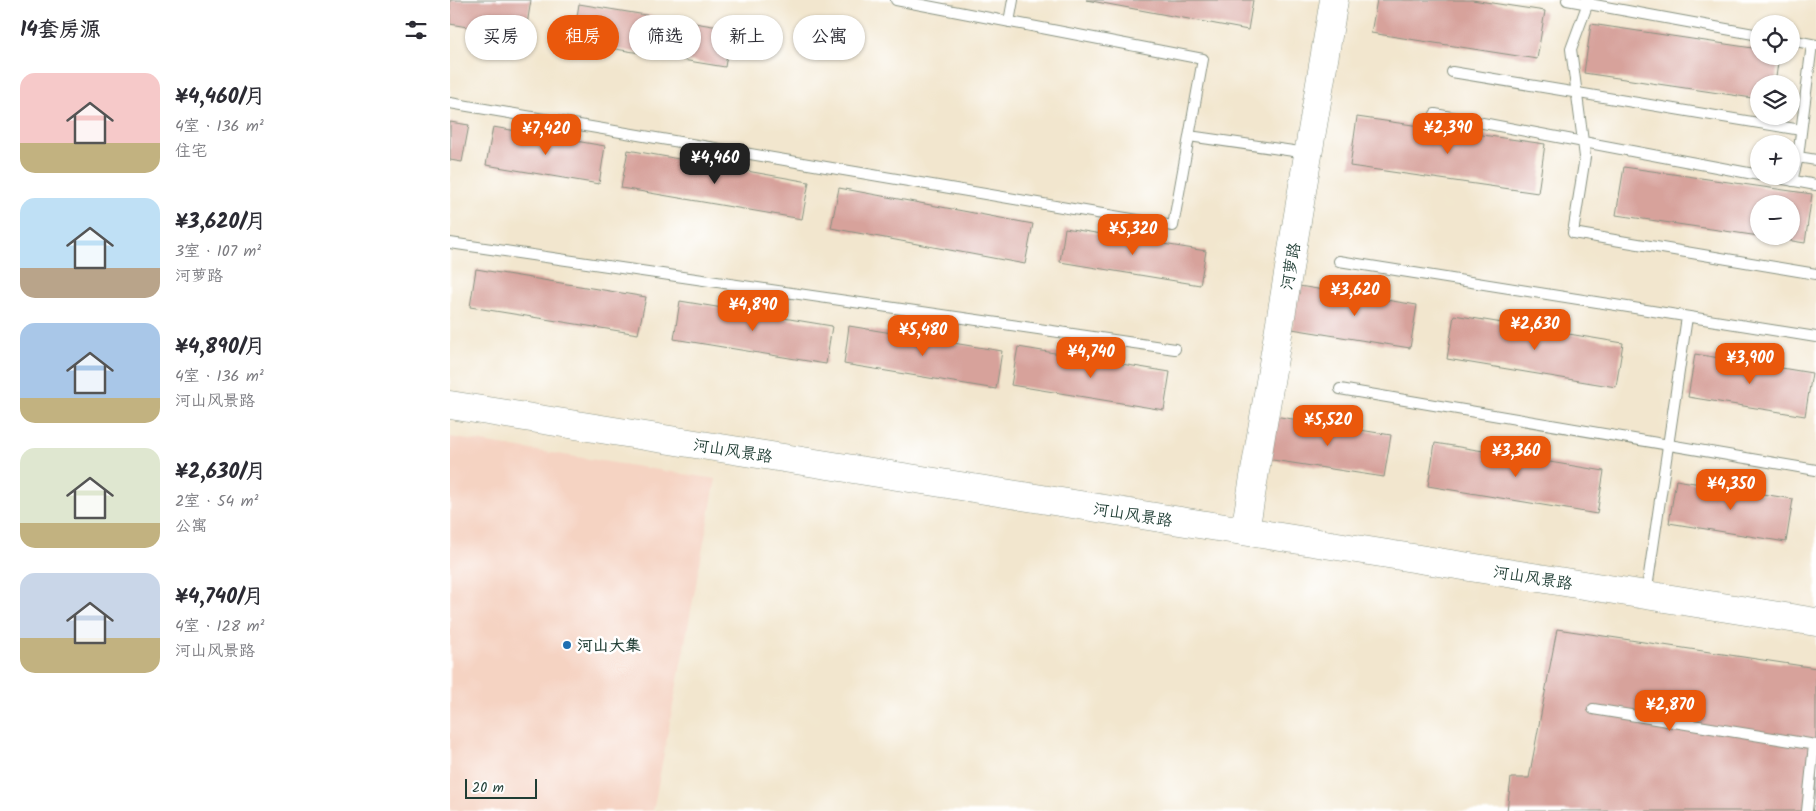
<!DOCTYPE html>
<html lang="zh">
<meta charset="utf-8">
<style>
:root{--surface:#fff;--page:#f2f2f3;--text:#2b2b33;--muted:#7c7c81;--accent:#ea580c}
body{margin:0;font-family:Kalam,"LXGW WenKai TC",sans-serif;background:var(--page);color:var(--text);height:100vh;display:flex;flex-direction:column;font-size:19px;white-space:nowrap}
*{box-sizing:border-box;margin:0}
p{font-size:16px;color:var(--muted)}
.icon{flex:none;width:28px;height:28px;fill:none;stroke:currentColor;stroke-width:2;stroke-linecap:round;stroke-linejoin:round}
.map{position:relative;flex:1;overflow:hidden}
.sheet{display:flex;flex-direction:column;background:var(--surface);width:450px}
.sheet>*{flex:none}
.top-card{position:absolute;left:15px;top:15px;width:475px;height:45px;display:flex;gap:10px}
.fabs{position:absolute;left:1300px;top:15px;display:grid;gap:10px}
.fabs a{display:grid;place-items:center;width:50px;height:50px;border-radius:50%;background:var(--surface);box-shadow:0 1px 4px #0004;font-size:25px}
.scale{position:absolute;left:15px;bottom:12px;width:72px;box-sizing:border-box;padding-left:5px;border:2px solid #1f3d34;border-top:0;font-size:14px;line-height:18px;white-space:nowrap;color:#1f3d34;-webkit-text-stroke:4px #fff;paint-order:stroke}
.price{position:absolute;translate:-50% -42px;padding:0 11px;border-radius:10px;background:var(--accent);color:#fff;font-size:16px;line-height:32px;filter:drop-shadow(0 1px 2px #0008)}
.price::after{content:'';position:absolute;left:50%;top:30px;width:15px;height:11px;margin-left:-8px;background:inherit;clip-path:polygon(0 0,100% 0,50% 100%)}
.price.current{background:#222;color:#fff}
ul{padding:0;list-style:none}
li{display:flex;align-items:center;gap:15px;height:125px;padding:0 20px}
li span{display:grid;place-items:center;flex:none;width:140px;height:100px;border-radius:15px;color:#555}
li>.icon{margin-inline-start:auto}
span .icon{width:60px;height:60px;fill:#fffc;stroke-width:1}
li b{font-size:21px}
h2{display:flex;justify-content:space-between;align-items:center;height:60px;padding:0 20px;font-size:21px}
.tag{padding:0 18px;border-radius:22px;background:var(--surface);box-shadow:0 1px 4px #0004;font-size:18px;line-height:45px}
.tag.current{background:var(--accent);color:#fff}
main{display:flex;flex:1;min-height:0}
.map>svg:first-child{display:block}
.built{fill:#f5d3c2}
.building{fill:#d7a29b}
.lines{fill:none;stroke-linecap:round;stroke-linejoin:round}
.lane-casing{stroke:#889281;stroke-width:12}
.secondary-casing{stroke:#889281;stroke-width:29}
.lane{stroke:#fff;stroke-width:10}
.secondary{stroke:#fff;stroke-width:28}
.poi-dot{fill:#1f6fb2;stroke:#fff;stroke-width:2}
.labels{text-anchor:middle;stroke-width:5;stroke-linejoin:round;paint-order:stroke}
.street-label{font-size:16px;fill:#1f3d34;stroke:#fff}
.poi-label{font-size:16px;font-weight:bold;fill:#1f3d34;stroke:#fff;text-anchor:start}
</style>
<main>
<section class="sheet">
<h2>14套房源<svg class="icon" aria-label="filters" viewBox="0 0 24 24"><path d="M4 7h16M4 17h16"/><circle cx="9" cy="7" r="2"/><circle cx="15" cy="17" r="2"/></svg></h2>
<ul>
<li><span style="background:linear-gradient(#f6c9c9 70%,#c2b280 0)"><svg class="icon" aria-label="home" viewBox="0 0 24 24"><path d="M3 11l9-7 9 7M6 9v11h12V9"/></svg></span><div><b>¥4,460/月</b><p>4室 · 136 m²</p><p>住宅</p></div></li>
<li><span style="background:linear-gradient(#bfe0f5 70%,#b9a48a 0)"><svg class="icon" aria-label="home" viewBox="0 0 24 24"><path d="M3 11l9-7 9 7M6 9v11h12V9"/></svg></span><div><b>¥3,620/月</b><p>3室 · 107 m²</p><p>河萝路</p></div></li>
<li><span style="background:linear-gradient(#a9c7e8 75%,#c2b280 0)"><svg class="icon" aria-label="home" viewBox="0 0 24 24"><path d="M3 11l9-7 9 7M6 9v11h12V9"/></svg></span><div><b>¥4,890/月</b><p>4室 · 136 m²</p><p>河山风景路</p></div></li>
<li><span style="background:linear-gradient(#dfe7d0 75%,#c2b280 0)"><svg class="icon" aria-label="home" viewBox="0 0 24 24"><path d="M3 11l9-7 9 7M6 9v11h12V9"/></svg></span><div><b>¥2,630/月</b><p>2室 · 54 m²</p><p>公寓</p></div></li>
<li><span style="background:linear-gradient(#c9d6e8 65%,#c2b280 0)"><svg class="icon" aria-label="home" viewBox="0 0 24 24"><path d="M3 11l9-7 9 7M6 9v11h12V9"/></svg></span><div><b>¥4,740/月</b><p>4室 · 128 m²</p><p>河山风景路</p></div></li>
</ul>
</section>
<div class="map">
<svg width="1366" height="811" viewBox="0 0 1366 811">
<rect width="100%" height="100%" fill="#fff"/>
<filter id="ink" filterUnits="userSpaceOnUse"><feTurbulence type="fractalNoise" baseFrequency=".02" numOctaves="2"/><feDisplacementMap in="SourceGraphic" scale="10" xChannelSelector="R" yChannelSelector="G"/><feConvolveMatrix kernelMatrix="1 2 1 2 8 2 1 2 1" color-interpolation-filters="sRGB"/></filter>
<filter id="wash" filterUnits="userSpaceOnUse"><feTurbulence type="fractalNoise" baseFrequency=".0096" numOctaves="4" result="noise"/><feDisplacementMap in="SourceGraphic" scale="20" xChannelSelector="R" yChannelSelector="G"/><feGaussianBlur stdDeviation="1.12" result="paint"/><feColorMatrix in="noise" values="0 0 0 0 0 0 0 0 0 0 0 0 0 0 0 0 0 1.4 0 .05"/><feComposite in="paint" operator="in"/></filter>
<g filter="url(#wash)">
<rect width="100%" height="100%" fill="#f2e6ce"/>
<path class="built" d="M0 437 266 479 203 811H0Z"/>
<g id="blocks">
<path class="building" d="M0 0H81L75 37 0 24Z
M636 0H803L798 30Z
M927 0H1022L1095 11 1087 59 921 33Z
M129 4 281 29 275 67 123 42Z
M1141 24 1309 49V56H1329L1325 84H1309V99L1134 73Z
M907 117 1095 144 1088 193 900 166Z
M0 122 19 125 12 162 0 160Z
M43 127 155 146 149 184 36 165Z
M178 150 359 182 352 219 171 188Z
M1174 167 1362 194 1355 243 1318 237 1341 236V204H1309V236L1166 215Z
M389 188 583 224 575 264 381 228Z
M615 228 756 251 750 285 610 262Z
M26 269 196 297 188 334 20 307Z
M849 286 967 305 960 348 842 329Z
M230 301 382 326 376 364 224 339Z
M1004 315 1173 343 1166 387 997 359Z
M399 326 552 351 546 389 394 364Z
M568 347 720 372 714 410 561 385Z
M1245 354 1362 373 1355 416 1238 397Z
M824 416 941 435 934 477 816 459Z
M985 443 1154 471 1147 514 978 486Z
M1226 480 1343 499 1336 542 1219 523Z
M1107 629 1366 668V811H1057L1061 778H1079Z"/>
</g>
</g>
<g filter="url(#ink)">
<use href="#blocks" fill-opacity="0" stroke="#889281" stroke-width="1"/>
<g class="lines">
<defs>
<path id="lane" d="M1117 0 1309 35
M1139 0 1121 49 1135 157 1123 233 1366 274
M559 22 563 0
M1341 40 1366 45
M1002 72 1351 130
M0 103 723 226 753 59 446 0
M985 114 1309 175
M739 136 857 153
M1348 157 1366 160
M1317 176 1366 185
M1342 181 1348 157 1362 44
M0 243 725 349
M889 261 1366 337
M890 389 1366 470
M1196 595 1237 317
M1143 709 1366 745
M1357 811 1364 745"/>
<path id="secondary" d="M0 405 1366 622
M795 531 884 0"/>
</defs>
<use href="#lane" class="lane-casing"/>
<use href="#secondary" class="secondary-casing"/>
<use href="#lane" class="lane"/>
<use href="#secondary" class="secondary"/>
</g>
</g>
<circle class="poi-dot" cx="117" cy="645" r="5"/>
<g class="labels">
<g class="street-label">
<text transform="translate(840 266) rotate(-80)" y="6">河萝路</text>
<text transform="translate(283 450) rotate(9)" y="6">河山风景路</text>
<text transform="translate(683 514) rotate(9)" y="6">河山风景路</text>
<text transform="translate(1083 577) rotate(9)" y="6">河山风景路</text>
</g>
<g class="poi-label">
<text x="127" y="651">河山大集</text>
</g>
</g>
</svg>
<div class="fabs">
<a><svg class="icon" aria-label="locate" viewBox="0 0 24 24"><circle cx="12" cy="12" r="6"/><path d="M12 2v4M12 18v4M2 12h4M18 12h4"/></svg></a>
<a><svg class="icon" aria-label="layers" viewBox="0 0 24 24"><path d="M12 4l9 5-9 5-9-5zM3 14l9 5 9-5"/></svg></a>
<a>+</a>
<a>−</a>
</div>
<div class="scale">20 m</div>
<b class="price" style="left:998px;top:155px">¥2,390</b>
<b class="price" style="left:96px;top:156px">¥7,420</b>
<b class="price current" style="left:265px;top:185px">¥4,460</b>
<b class="price" style="left:683px;top:256px">¥5,320</b>
<b class="price" style="left:905px;top:317px">¥3,620</b>
<b class="price" style="left:303px;top:332px">¥4,890</b>
<b class="price" style="left:1085px;top:351px">¥2,630</b>
<b class="price" style="left:473px;top:357px">¥5,480</b>
<b class="price" style="left:641px;top:379px">¥4,740</b>
<b class="price" style="left:1300px;top:385px">¥3,900</b>
<b class="price" style="left:878px;top:447px">¥5,520</b>
<b class="price" style="left:1066px;top:478px">¥3,360</b>
<b class="price" style="left:1281px;top:511px">¥4,350</b>
<b class="price" style="left:1220px;top:732px">¥2,870</b>
<div class="top-card">
<a class="tag">买房</a>
<a class="tag current">租房</a>
<a class="tag">筛选</a>
<a class="tag">新上</a>
<a class="tag">公寓</a>
</div>
</div>
</main>
